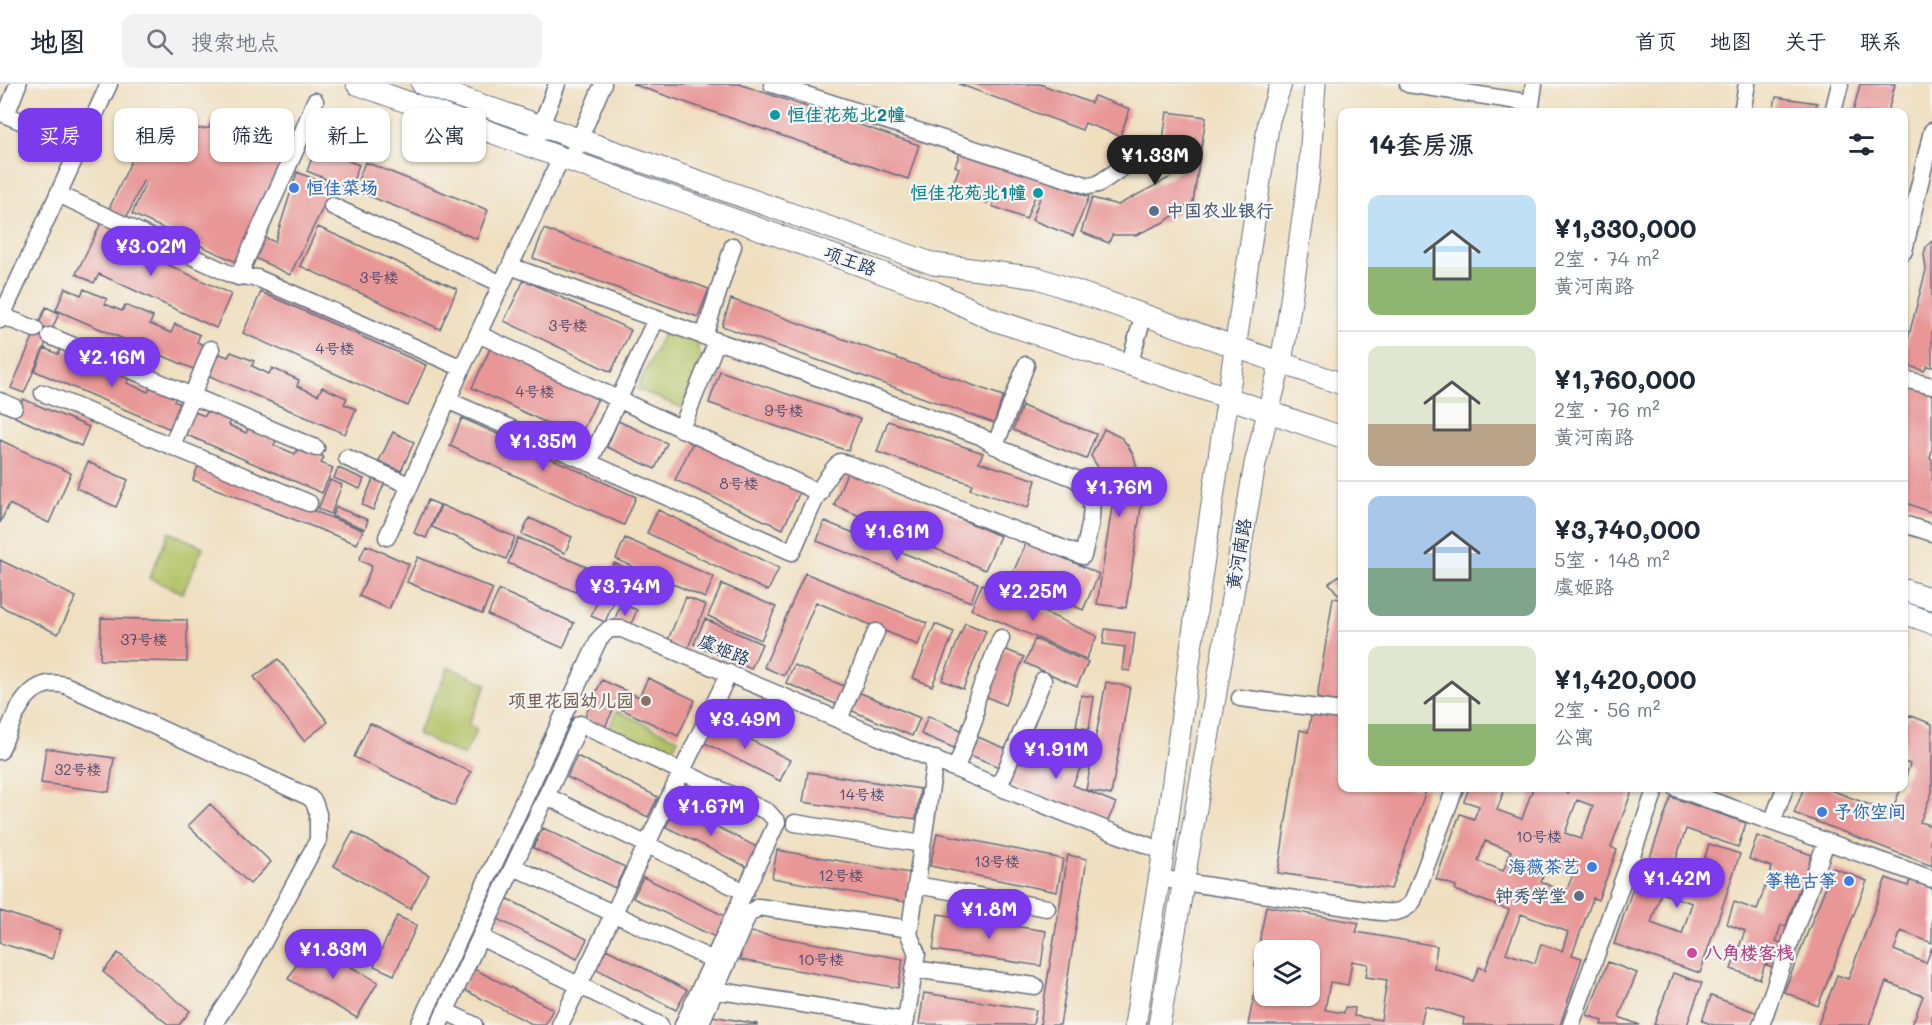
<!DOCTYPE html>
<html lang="zh">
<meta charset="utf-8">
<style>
:root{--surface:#fff;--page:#f2f2f3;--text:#1f2937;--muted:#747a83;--line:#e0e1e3;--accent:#7c3aed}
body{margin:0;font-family:Mali,"LXGW WenKai TC",sans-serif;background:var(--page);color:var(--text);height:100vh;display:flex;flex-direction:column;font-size:22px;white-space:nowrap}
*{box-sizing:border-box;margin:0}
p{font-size:20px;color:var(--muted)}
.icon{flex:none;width:33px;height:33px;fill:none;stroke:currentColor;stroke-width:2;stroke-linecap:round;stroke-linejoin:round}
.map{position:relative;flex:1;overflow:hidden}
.side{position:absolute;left:1338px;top:24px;width:570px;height:684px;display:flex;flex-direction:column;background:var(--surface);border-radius:12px;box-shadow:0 2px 4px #0004}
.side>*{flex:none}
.top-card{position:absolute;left:18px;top:24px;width:570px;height:54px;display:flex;gap:12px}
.fabs{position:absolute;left:1254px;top:856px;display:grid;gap:12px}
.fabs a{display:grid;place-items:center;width:66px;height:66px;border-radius:12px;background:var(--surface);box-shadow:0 2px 4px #0004;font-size:30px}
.price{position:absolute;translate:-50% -51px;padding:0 14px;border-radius:21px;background:var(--accent);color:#fff;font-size:20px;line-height:39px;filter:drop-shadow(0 2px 3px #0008)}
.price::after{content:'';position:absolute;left:50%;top:36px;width:18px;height:14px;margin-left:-9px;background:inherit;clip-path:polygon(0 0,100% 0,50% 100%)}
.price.selected{background:#222;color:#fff}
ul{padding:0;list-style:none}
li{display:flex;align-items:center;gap:18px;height:150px;padding:0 30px}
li+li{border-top:2px solid var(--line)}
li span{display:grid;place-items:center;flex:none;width:168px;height:120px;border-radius:12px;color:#555}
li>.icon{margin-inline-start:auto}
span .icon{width:72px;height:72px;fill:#fffc;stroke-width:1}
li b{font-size:26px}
h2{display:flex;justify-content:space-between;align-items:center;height:72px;padding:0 30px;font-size:26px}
.pill{padding:0 21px;border-radius:12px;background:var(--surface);box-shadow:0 2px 4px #0004;font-size:21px;line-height:54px}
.pill.selected{background:var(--accent);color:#fff}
header{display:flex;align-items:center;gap:36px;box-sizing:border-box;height:84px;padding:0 30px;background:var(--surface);border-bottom:2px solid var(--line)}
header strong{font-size:28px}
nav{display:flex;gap:33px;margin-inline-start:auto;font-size:21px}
.search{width:420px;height:54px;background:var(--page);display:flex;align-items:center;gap:15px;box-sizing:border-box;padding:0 21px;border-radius:12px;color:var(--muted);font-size:22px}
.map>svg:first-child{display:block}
.green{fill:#b2c163;stroke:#667860;stroke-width:1.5}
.building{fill:#e89696;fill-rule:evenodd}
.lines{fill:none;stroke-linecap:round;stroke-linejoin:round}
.minor-casing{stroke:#656d80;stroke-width:19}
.major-casing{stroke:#656d80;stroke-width:23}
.minor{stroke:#fff;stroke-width:16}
.major{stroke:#fff;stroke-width:21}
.culture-dot{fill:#0f9aa8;stroke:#f6f6f2;stroke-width:2}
.shop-dot{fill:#3f7fe0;stroke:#f6f6f2;stroke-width:2}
.service-dot{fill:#5c6f8a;stroke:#f6f6f2;stroke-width:2}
.education-dot{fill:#8d6e63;stroke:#f6f6f2;stroke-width:2}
.hotel-dot{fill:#d1479c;stroke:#f6f6f2;stroke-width:2}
.labels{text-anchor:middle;stroke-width:4.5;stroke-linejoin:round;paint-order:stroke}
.number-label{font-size:15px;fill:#4e496c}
.culture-label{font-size:18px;font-weight:bold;fill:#0d838f;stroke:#f6f6f2;text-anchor:start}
.shop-label{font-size:18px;font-weight:bold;fill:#366cbe;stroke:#f6f6f2;text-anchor:start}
.service-label{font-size:18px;font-weight:bold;fill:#4e5e75;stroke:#f6f6f2;text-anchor:start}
.street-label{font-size:18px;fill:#1b2f5e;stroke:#f6f6f2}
.education-label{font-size:18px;font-weight:bold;fill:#785e54;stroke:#f6f6f2;text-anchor:end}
.hotel-label{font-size:18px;font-weight:bold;fill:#b23c85;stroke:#f6f6f2;text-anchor:start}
</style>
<header>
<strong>地图</strong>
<div class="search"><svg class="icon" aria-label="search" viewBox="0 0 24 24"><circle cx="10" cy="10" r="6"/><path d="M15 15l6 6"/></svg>搜索地点</div>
<nav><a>首页</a><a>地图</a><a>关于</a><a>联系</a></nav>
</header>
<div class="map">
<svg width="1932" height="941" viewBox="0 0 1932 941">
<rect width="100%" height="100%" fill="#f6f6f2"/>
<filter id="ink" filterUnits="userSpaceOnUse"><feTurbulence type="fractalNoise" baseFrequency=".0167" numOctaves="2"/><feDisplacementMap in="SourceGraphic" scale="12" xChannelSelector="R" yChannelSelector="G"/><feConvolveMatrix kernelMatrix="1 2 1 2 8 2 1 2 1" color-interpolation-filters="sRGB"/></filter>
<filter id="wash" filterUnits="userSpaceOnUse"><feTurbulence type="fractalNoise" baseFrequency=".008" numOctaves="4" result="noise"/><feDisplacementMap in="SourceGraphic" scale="24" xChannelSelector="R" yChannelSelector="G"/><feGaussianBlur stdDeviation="1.35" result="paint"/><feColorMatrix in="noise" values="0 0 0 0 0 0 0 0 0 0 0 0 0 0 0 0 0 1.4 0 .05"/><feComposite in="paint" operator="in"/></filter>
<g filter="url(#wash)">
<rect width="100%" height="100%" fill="#efdfbf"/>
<path class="green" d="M666 244 695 254 702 277 682 324 637 305Z
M169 448 203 463 183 509 149 494Z
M449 583 487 600 468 640 477 645 464 672 417 650Z
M617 627 678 655 668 675 608 646Z"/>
<g id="blocks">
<path class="building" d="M632 0H739L919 61 908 95Z
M959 0H1040L1091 19 1094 12 1130 25 1120 52 1085 39 1082 46Z
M1860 0H1895L1888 28H1853Z
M1776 13 1817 19 1815 28H1773Z
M1167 28 1206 33 1193 118 1164 138 1136 151H1112L1109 159 1081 148 1092 114 1118 121 1173 92 1185 81 1160 76Z
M214 32 288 61 236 178 132 130 146 98 143 97 125 137 107 129 140 58 157 66 169 56 187 46 209 44Z
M316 64 359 81 350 105 307 87Z
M962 64 1089 113 1073 152 1032 136 1040 114 1035 112 1026 135 992 122 1000 102 994 100 987 119 951 105 959 84 955 82Z
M365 78 488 126 477 155 354 106Z
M297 88 333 103 290 191 251 172 261 152 275 158Z
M104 133 122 142 115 156 231 210 216 244 99 190 94 199 76 190Z
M318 143 457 205 440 245 300 182Z
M544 145 709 205 698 233 533 174Z
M1932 157V283L1927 282 1924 287 1904 280V270L1926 186 1924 170 1926 163Z
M524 196 631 246 611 288 504 237Z
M65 204 81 211 84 205 107 215 105 220 122 227 125 221 153 233 150 240 171 249 175 240 200 251 197 258 209 263 198 287 56 226Z
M261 208 426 281 408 322 243 249Z
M731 215 1003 312 994 339 722 242Z
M46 223 59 229 24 309 11 304Z
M491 263 599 312 579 354 472 304Z
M44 264 58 270 61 264 84 274 82 279 99 287 102 281 129 293 127 299 148 308 152 300 177 310 174 317 185 322 175 347 35 287Z
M212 267 228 273 231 268 254 277 252 282 269 290 272 284 299 296 297 302 318 311 322 303 347 314 344 320 356 325 345 350 203 289Z
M720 287 860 335 848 367 709 319Z
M1904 296 1932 303V366L1930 374 1932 375V429L1904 418Z
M23 315 89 343 81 362 15 333Z
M1022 322 1096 350 1086 375 1013 346Z
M189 326 205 332 208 326 231 336 229 341 246 349 249 343 277 355 274 361 295 370 299 362 324 373 321 379 333 384 322 409 180 348Z
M462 334 636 413 624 441 450 362Z
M618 337 667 359 655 385 607 363Z
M888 337 983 369 979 378 1036 396 1028 424 970 405 972 400 877 368Z
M1104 345 1122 354 1128 362 1134 372 1138 389 1134 408 1143 410 1126 524 1097 520 1114 410 1091 372Z
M393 348 414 358 401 387 379 377Z
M695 354 802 403 783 445 675 396Z
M0 356 71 389 49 439 9 420 0 439Z
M88 378 128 396 116 423 76 404Z
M198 382 363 446 357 460 193 396Z
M338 384 364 395 360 405 334 394Z
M848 386 1000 452 985 486 834 421Z
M374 393 385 398 373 426 362 421Z
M330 396 342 401 331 430 318 425Z
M428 416 440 421 426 454 414 449Z
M441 421 515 453 506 475 432 443Z
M336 423 368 436 365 445 332 432Z
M658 426 779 484 768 507 647 449Z
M529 434 572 453 565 469 522 450Z
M824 437 978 499 971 518 817 457Z
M518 454 596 487 585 512 508 479Z
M625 454 714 493 705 514 616 475Z
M1027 457 1099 490 1083 526 1011 493Z
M366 461 409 480 389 525 359 512 372 482 359 476Z
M418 473 493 505 482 530 407 498Z
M0 476 76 513 58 550 0 522Z
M614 479 628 485 605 538 591 532Z
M805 489 927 539 918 561 816 518 784 592 764 583Z
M1342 489V619L1317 614 1333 514 1342 515 1329 499Z
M722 500 776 523 761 556 708 532Z
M982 500 1097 552 1086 575 971 525Z
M499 506 574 539 563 564 488 531Z
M686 513 706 521 687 566 667 558Z
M621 520 637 526 629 545 613 539Z
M101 534 187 536V578L100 576Z
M705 535 762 560 751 585 694 560Z
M965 539 986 547 963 605 942 596Z
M935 540 954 548 932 602 913 594Z
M1105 545 1135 549 1130 587 1122 586 1125 563 1103 560Z
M1035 555 1088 578 1077 602 1025 579Z
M1004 565 1024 573 1005 621 985 612Z
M278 575 328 638 304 657 254 593Z
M794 581 920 634 912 652 786 599Z
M648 594 695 616 678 652 615 622 605 643 584 634 602 596 639 613Z
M1106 598 1130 603 1111 711 1086 706Z
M1081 611 1094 613 1089 645 1076 643Z
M1313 623 1342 629V704H1427L1391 805 1278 789 1300 646 1308 648Z
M1909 631 1932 640V708L1920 738 1932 742 1930 759 1932 760V782L1794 729 1804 704H1832L1831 706 1891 729 1901 704H1904V697L1910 680 1904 678V636L1907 637Z
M928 632 1009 666 1001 684 921 650Z
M710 635 790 676 780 697 699 656Z
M370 639 471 688 454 722 354 673Z
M1024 654 1083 678 1073 701 1116 719 1107 739 1007 698 1015 677 1022 679 1014 676Z
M46 664 114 674 109 708 41 699Z
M577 672 658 713 648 733 567 693Z
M808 688 920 705 916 735 803 718Z
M1469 704H1505L1497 726 1522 735 1533 704H1554L1568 709 1570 704H1633L1611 763 1617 766 1598 816 1593 814 1572 871 1582 874 1560 941H1463L1464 934 1425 922 1421 941H1248L1260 882H1255L1266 822 1359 839 1356 848 1437 862 1434 884 1473 897 1479 883 1485 886 1509 826 1455 806 1456 802 1436 795 1460 730 1474 735 1479 722 1464 717ZM1577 716 1593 722 1581 755 1565 749ZM1485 757 1511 767 1503 787 1478 777ZM1548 779 1573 790 1566 808 1541 798ZM1521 830 1568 848 1562 867 1541 860 1535 879 1506 869ZM1264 867H1310V912H1264ZM1352 877 1368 880 1366 893 1387 896 1381 936 1354 932 1355 924 1345 923 1344 929 1325 926 1330 898 1348 901Z
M1671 713 1746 739 1738 763 1686 745 1674 781 1650 773Z
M210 720 271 778 250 800 188 742Z
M676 722 757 763 747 783 666 743Z
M543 744 625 783 615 804 533 764Z
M353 748 429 791 410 825 334 782Z
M937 749 1063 775 1057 808 930 782Z
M1757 752 1815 772 1805 799H1801L1786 842 1781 841 1776 857 1783 860 1775 884 1765 880 1760 895 1731 885 1745 847 1727 840 1734 818 1757 826 1772 783 1749 775Z
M1709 760 1740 770 1700 889 1614 860 1643 774 1699 792ZM1661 809 1692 819 1682 850 1651 839Z
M777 766 910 789 905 818 772 794Z
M1068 771 1087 775 1060 941H1040Z
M1833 784 1867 797 1818 922 1784 908Z
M643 793 725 832 715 853 633 814Z
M1886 794 1908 802 1910 796 1932 804V859L1901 847 1894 866 1926 879 1932 863V941H1912L1923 912 1886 898 1869 941H1818L1837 891 1848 895Z
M506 814 587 855 577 875 496 834Z
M0 827 61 846 52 875 0 859Z
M938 830 1046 847 1041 882 933 866Z
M397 832 417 841 394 891 374 882Z
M745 847 903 875 898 904 740 876Z
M309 859 378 898 357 934 288 895Z
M606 865 687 906 676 926 596 885Z
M118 869 190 927 179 941H169L103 888Z
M1608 878 1637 889 1619 933 1640 941H1601L1603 937 1587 931Z
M472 884 553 925 545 941H534L462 905Z
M1673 889 1702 899 1687 941H1654Z
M924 909 1036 926 1033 941 919 940Z
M1711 912 1758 929 1754 941H1714L1702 937Z
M712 932 757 940V941H710Z"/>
</g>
</g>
<g filter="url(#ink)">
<use href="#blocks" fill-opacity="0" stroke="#656d80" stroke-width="1.5"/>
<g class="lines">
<defs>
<path id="minor" d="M18 0 6 31 80 62
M772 0 1089 102 1098 100 1150 65
M1408 0 1531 19
M1530 28 1534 0
M1742 28 1747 0
M1833 28 1840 0
M533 63 557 0
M570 77 603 0
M58 110 232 191 257 194 462 284
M332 122 502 200
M1904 167 1932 47
M238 193 298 60 315 17
M2 232 35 245
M0 236 109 0
M478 250 820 409
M50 252 316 364
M704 252 733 162
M1129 281 1144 230
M1904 295 1932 302
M43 309 309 419
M447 316 792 468C804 442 820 396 840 378L848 380 998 440 1083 472C1086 457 1095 430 1090 414 1088 407 1081 400 1076 395L1003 366 980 352 510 182
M0 317 14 323
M681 345 717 257
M172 362 211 265
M995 362 1026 281
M347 374 409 401
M589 379 656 235
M1904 440 1932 449
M387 453 462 284 561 74
M1240 614 1342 627
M839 635 876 548
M0 667C13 638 24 591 65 601L309 713 314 718 318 730V756L247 889 213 941
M956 684 975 634V625L977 614 1001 554
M999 703 1043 596
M1676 704 1932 795
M546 712 745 808
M1772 738 1785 704
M795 739 922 760
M514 783 713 876
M1158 794 1373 827C1388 829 1403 831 1413 817L1455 704
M916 801 1047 824
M480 853 660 941
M914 885 1035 902
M715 906 906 937
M445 927 474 941
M419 941 599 555 609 545H622L999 703 1117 750 1163 767
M439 941 580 640 768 728 777 738 683 941
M560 941 729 589
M700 941 748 831 758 823 910 845
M905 941 917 870 909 850 935 675
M1571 941 1656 704
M1761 941 1826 758"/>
<path id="major" d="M357 0 935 208 994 236 1194 302 1342 353
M422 0 934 180 1038 194 1342 300
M1904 506 1932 515
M1904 529 1932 539
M1135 941 1162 778 1196 528 1269 36 1281 0
M1159 941 1255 380 1281 277 1286 250 1309 92 1315 0"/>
</defs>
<use href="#minor" class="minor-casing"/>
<use href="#major" class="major-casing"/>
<use href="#minor" class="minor"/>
<use href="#major" class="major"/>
</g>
</g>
<g class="culture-dot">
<circle cx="775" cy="31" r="6"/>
<circle cx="1038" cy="109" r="6"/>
</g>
<g class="shop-dot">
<circle cx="294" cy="104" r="6"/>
<circle cx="1822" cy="728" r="6"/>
<circle cx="1592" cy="783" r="6"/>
<circle cx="1849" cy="797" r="6"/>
</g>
<g class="service-dot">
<circle cx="1154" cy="127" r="6"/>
<circle cx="1579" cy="812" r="6"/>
</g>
<circle class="education-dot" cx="646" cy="617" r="6"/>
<circle class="hotel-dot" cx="1692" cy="869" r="6"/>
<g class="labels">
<g class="number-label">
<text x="379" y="199">3号楼</text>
<text x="568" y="247">3号楼</text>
<text x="335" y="270">4号楼</text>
<text x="535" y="313">4号楼</text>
<text x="784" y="332">9号楼</text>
<text x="739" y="405">8号楼</text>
<text x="144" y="561">37号楼</text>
<text x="78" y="691">32号楼</text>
<text x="862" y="716">14号楼</text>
<text x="1539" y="758">10号楼</text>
<text x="997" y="783">13号楼</text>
<text x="841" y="797">12号楼</text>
<text x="821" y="881">10号楼</text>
</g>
<g class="culture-label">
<text x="787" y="37">恒佳花苑北2幢</text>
<text x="1026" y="115" text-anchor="end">恒佳花苑北1幢</text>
</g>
<g class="shop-label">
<text x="306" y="110">恒佳菜场</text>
<text x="1834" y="734">予你空间</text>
<text x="1580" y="789" text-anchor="end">海薇茶艺</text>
<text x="1837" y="803" text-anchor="end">筝艳古筝</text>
</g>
<g class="service-label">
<text x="1166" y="133">中国农业银行</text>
<text x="1567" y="818" text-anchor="end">钟秀学堂</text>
</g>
<g class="street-label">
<text transform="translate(850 177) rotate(20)" y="6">项王路</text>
<text transform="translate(1239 470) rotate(-80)" y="6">黄河南路</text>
<text transform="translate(724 566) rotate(22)" y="6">虞姬路</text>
</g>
<g class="education-label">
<text x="634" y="623">项里花园幼儿园</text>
</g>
<g class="hotel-label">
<text x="1704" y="875">八角楼客栈</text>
</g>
</g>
</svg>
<div class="fabs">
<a><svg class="icon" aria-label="layers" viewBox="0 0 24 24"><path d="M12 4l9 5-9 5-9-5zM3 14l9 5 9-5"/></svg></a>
</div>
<b class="price selected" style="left:1155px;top:102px">¥1.33M</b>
<b class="price" style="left:151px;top:193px">¥3.02M</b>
<b class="price" style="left:112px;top:304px">¥2.16M</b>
<b class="price" style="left:543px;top:388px">¥1.35M</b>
<b class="price" style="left:1119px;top:434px">¥1.76M</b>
<b class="price" style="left:897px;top:478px">¥1.61M</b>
<b class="price" style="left:625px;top:533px">¥3.74M</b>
<b class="price" style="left:1033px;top:538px">¥2.25M</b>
<b class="price" style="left:745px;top:666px">¥3.49M</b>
<b class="price" style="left:1056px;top:696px">¥1.91M</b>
<b class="price" style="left:711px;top:753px">¥1.67M</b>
<b class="price" style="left:1677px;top:825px">¥1.42M</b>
<b class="price" style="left:989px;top:856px">¥1.8M</b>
<b class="price" style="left:333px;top:896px">¥1.83M</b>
<div class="top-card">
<a class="pill selected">买房</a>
<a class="pill">租房</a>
<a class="pill">筛选</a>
<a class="pill">新上</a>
<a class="pill">公寓</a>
</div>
<section class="side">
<h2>14套房源<svg class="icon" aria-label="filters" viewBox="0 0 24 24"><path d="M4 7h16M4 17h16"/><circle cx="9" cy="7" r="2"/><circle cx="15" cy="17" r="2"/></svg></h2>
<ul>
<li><span style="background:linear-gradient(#bfe0f5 60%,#8fb573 0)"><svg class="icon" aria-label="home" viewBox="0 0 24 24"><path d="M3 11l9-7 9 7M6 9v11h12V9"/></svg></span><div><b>¥1,330,000</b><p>2室 · 74 m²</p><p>黄河南路</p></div></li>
<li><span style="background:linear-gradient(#dfe7d0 65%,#b9a48a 0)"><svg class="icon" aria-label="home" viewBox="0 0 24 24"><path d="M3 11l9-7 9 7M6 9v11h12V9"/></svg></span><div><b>¥1,760,000</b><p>2室 · 76 m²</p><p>黄河南路</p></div></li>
<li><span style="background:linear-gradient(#a9c7e8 60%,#7fa58c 0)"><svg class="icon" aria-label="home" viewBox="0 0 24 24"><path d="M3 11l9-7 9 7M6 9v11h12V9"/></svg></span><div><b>¥3,740,000</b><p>5室 · 148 m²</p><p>虞姬路</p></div></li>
<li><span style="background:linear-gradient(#dfe7d0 65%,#8fb573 0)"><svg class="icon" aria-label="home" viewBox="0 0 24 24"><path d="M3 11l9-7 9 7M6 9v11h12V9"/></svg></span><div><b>¥1,420,000</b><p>2室 · 56 m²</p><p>公寓</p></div></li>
</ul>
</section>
</div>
